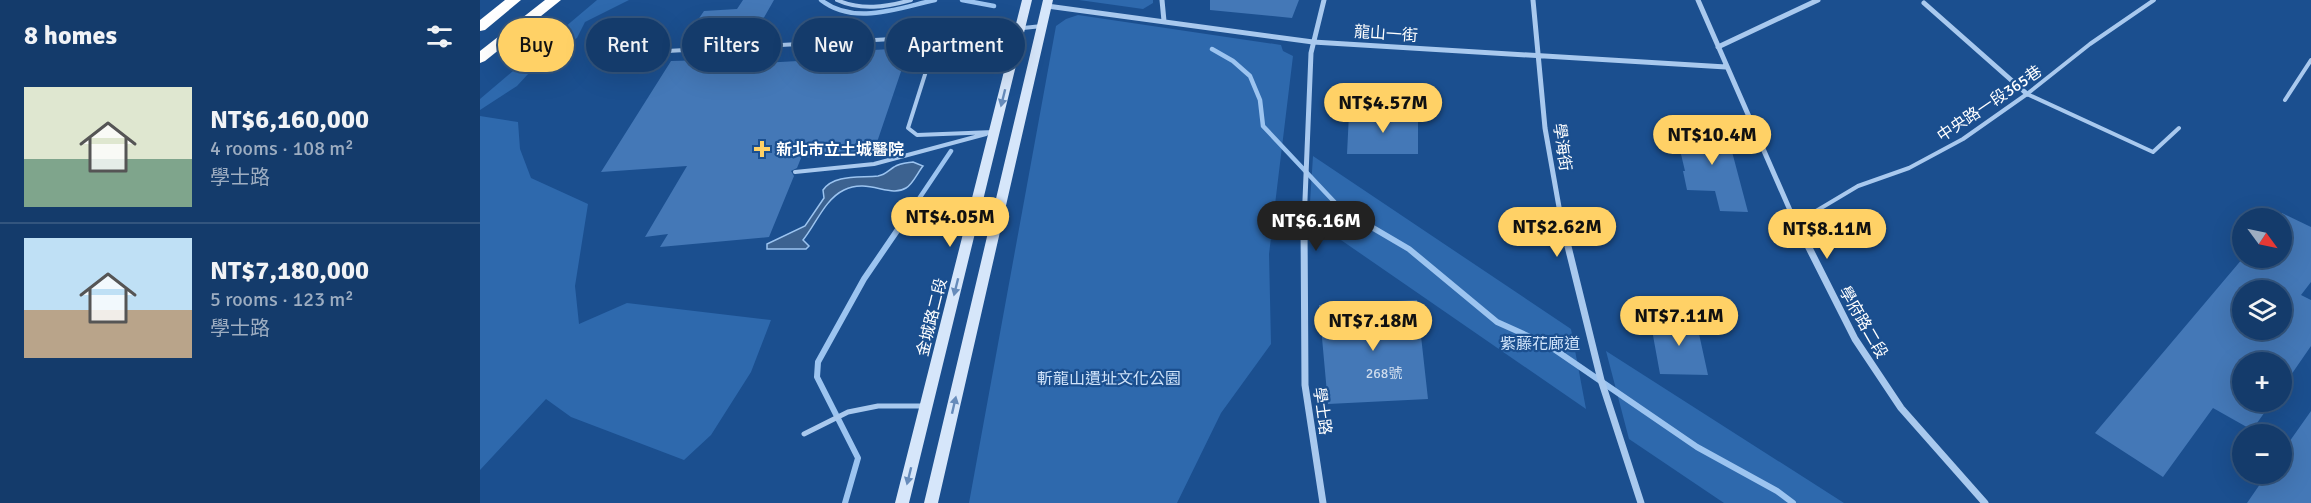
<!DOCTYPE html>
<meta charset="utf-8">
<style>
:root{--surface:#143b6b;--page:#214673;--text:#f1f3f6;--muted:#9dadc1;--line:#33557e;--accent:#ffd166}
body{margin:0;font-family:Signika,"Noto Sans TC",sans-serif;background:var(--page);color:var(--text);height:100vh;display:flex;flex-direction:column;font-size:22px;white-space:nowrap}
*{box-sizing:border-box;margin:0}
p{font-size:20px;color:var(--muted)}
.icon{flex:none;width:33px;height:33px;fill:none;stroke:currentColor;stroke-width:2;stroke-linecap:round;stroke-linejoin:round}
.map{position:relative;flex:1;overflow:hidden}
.side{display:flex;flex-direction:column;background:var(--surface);width:480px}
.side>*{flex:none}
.guide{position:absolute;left:18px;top:18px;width:570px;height:54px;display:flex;gap:12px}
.needle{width:39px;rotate:123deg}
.fabs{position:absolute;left:1752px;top:208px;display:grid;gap:12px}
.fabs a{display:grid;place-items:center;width:60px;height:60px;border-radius:50%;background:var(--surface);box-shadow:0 6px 24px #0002,0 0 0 2px var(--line);font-size:30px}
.price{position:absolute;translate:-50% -51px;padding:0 14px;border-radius:21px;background:var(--accent);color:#111;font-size:20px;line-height:39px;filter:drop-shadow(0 2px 3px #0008)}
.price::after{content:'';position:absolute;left:50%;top:36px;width:18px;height:14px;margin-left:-9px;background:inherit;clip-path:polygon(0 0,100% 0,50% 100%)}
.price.active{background:#222;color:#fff}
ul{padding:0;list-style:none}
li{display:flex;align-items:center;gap:18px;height:150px;padding:0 24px}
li+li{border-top:2px solid var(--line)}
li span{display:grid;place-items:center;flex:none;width:168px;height:120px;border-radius:0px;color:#555}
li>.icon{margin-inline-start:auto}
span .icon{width:72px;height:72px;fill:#fffc;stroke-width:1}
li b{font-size:26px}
h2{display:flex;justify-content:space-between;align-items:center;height:72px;padding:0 24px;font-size:26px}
.tag{padding:0 21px;border-radius:27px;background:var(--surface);box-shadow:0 6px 24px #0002,0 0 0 2px var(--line);font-size:21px;line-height:54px}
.tag.active{background:var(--accent);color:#111}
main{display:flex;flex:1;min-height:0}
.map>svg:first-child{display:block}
.green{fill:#2e69ad}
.water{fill:#3c6290;stroke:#9cc4f0;stroke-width:1.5}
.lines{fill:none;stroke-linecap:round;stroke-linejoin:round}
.stream-far1{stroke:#9cc4f0;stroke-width:4.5}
.stream{stroke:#9cc4f0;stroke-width:6}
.building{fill:#4478b7;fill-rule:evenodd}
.lane-far1{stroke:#a9c9ee;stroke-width:4}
.lane{stroke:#a9c9ee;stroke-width:5}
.street-far1{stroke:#a9c9ee;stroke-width:5}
.street{stroke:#a9c9ee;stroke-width:7}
.secondary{fill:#d6e6fa;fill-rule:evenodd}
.highway{fill:#fff;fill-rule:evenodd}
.oneway{fill:#668bba}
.poi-dot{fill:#ffd166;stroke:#1b4f8f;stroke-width:2}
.labels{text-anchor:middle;stroke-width:4.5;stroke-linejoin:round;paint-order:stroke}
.number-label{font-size:14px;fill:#d0dded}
.street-label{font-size:16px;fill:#fff;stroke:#1b4f8f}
.poi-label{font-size:16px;font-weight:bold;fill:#fff;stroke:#1b4f8f;text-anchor:start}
.park-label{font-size:16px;fill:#cfe3fa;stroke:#1b4f8f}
</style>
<main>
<section class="side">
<h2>8 homes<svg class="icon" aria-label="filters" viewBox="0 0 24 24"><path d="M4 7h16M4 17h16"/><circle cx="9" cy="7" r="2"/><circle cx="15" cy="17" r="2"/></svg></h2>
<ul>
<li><span style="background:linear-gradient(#dfe7d0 60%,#7fa58c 0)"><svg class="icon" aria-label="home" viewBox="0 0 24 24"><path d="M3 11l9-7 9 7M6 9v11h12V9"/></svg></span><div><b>NT$6,160,000</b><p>4 rooms · 108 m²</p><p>學士路</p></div></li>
<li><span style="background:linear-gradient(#bfe0f5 60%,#b9a48a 0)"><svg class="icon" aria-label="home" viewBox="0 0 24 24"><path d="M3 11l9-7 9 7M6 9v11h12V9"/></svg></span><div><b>NT$7,180,000</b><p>5 rooms · 123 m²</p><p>學士路</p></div></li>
</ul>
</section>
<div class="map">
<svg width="1831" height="503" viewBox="0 0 1831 503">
<rect width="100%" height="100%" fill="#1b4f8f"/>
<path class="green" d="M117 0H149L105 22 97 38 60 61 37 86 0 110V99Z
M599 0H673V3L663 9Z
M598 15 801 45 803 51 813 56 789 254 791 344 741 413 697 503H489L576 26 586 19Z
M0 116 38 122 40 149 51 178 108 204 95 286 99 324 147 303 291 320 271 372 231 435 204 460 91 417 66 399 0 470Z
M833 156 1091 329 1106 409 829 218Z
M1126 351 1364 503H1244L1149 439Z"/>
<path class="water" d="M433 162 443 166C438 172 433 184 426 188 410 198 388 178 364 190 345 199 336 224 323 240L329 246 326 249H287V244L325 226 344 198 343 190C354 174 380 178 398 176 405 175 409 170 414 167 420 163 427 163 433 162Z"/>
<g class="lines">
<path class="stream-far1" d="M341 0C374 26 418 8 455 0
M482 0 514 6
M732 49 753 61 770 76 780 100 783 126 861 209 886 224
M422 224 471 151"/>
<path class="stream" d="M883 222 929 249 1017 322 1068 345 1217 447 1297 491 1313 503
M365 503 378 458 337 377 338 362 384 279 423 222"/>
</g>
<path class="building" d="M263 0H294L270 42 239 44 246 31 209 33 224 11 257 9Z
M730 0H819L812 18 730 10Z
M429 48 394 151 321 158 317 168 311 171 314 176 289 237 180 247 188 234 165 237 207 166 121 172 191 61 229 60 233 53 265 51 261 58H270L266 64 354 59 357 52Z
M869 114H938V154H867Z
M1195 129H1246L1268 212 1240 211 1235 191 1207 190 1203 171H1205Z
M1802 213 1831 227V282L1821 295 1831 300V346L1802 388V363H1762V402H1792L1772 430 1733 408 1683 477 1615 433 1763 258H1802ZM1762 291H1802V330H1762Z
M937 300 948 399 848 404 839 305Z
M1170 319 1216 320 1228 375 1180 374Z
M1831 411V503H1767L1787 474H1802V464L1813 448 1807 445Z"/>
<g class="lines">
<path class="lane-far1" d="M357 0C381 11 406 7 431 0
M187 51 469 36 562 26
M1547 94 1673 152 1699 128
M1805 100 1831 60
M514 132 437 135 428 128 448 65 463 51 527 31
M315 172 394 164 506 134
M1316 223 1378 186 1429 168 1483 139 1547 94 1610 44 1674 0"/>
<path class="lane" d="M324 434 368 412 398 406H444"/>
<path class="street-far1" d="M682 0 684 21
M1053 0 1065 128 1082 224
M1218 0 1316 224
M1444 3 1547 94
M567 6 833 42 1246 67
M1238 47 1338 0
M824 224 831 53 844 0"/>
<path class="street" d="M824 222 825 385 843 503
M1082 222 1121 380 1161 503
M1316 222 1375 339 1421 408 1505 503"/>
<path class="secondary" d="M542 0H552L429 503H415Z
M563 0H573L458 503H444Z"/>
<path class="highway" d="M25 0H41L5 30 0 31V20Z
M65 0H81L5 61 0 63V51Z"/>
</g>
<defs><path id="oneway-solid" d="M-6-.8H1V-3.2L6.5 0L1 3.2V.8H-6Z" transform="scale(1.5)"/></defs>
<g class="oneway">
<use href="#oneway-solid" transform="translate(523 98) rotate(104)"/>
<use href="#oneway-solid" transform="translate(476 287) rotate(104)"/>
<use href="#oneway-solid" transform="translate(474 405) rotate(-77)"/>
<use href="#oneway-solid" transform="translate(429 476) rotate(104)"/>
</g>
<path class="poi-dot" d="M279 140h6v6h6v6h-6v6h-6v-6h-6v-6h6z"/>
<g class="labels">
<g class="number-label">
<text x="904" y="378">268號</text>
</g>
<g class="street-label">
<text transform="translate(906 33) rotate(4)" y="6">龍山一街</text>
<text transform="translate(1509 103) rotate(-34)" y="6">中央路一段365巷</text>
<text transform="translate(1083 147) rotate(82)" y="6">學海街</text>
<text transform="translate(451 317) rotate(-76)" y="6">金城路二段</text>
<text transform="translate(1384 322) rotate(60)" y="6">學府路二段</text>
<text transform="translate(843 411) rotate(82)" y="6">學士路</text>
</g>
<g class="poi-label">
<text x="296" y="155">新北市立土城醫院</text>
</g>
<g class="park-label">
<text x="1060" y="349">紫藤花廊道</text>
<text x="629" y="384">斬龍山遺址文化公園</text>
</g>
</g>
</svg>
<div class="fabs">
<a><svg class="needle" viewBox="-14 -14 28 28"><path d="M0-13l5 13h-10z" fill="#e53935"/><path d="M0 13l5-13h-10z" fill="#9dadc1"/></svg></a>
<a><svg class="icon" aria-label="layers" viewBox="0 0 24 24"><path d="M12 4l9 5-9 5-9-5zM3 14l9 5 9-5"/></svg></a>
<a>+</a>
<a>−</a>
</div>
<b class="price" style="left:903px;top:134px">NT$4.57M</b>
<b class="price" style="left:1232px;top:166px">NT$10.4M</b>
<b class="price" style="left:470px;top:248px">NT$4.05M</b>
<b class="price active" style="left:836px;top:252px">NT$6.16M</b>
<b class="price" style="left:1077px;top:258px">NT$2.62M</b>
<b class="price" style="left:1347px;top:260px">NT$8.11M</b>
<b class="price" style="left:1199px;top:347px">NT$7.11M</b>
<b class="price" style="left:893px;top:352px">NT$7.18M</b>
<div class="guide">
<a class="tag active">Buy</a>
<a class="tag">Rent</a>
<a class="tag">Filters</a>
<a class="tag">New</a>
<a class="tag">Apartment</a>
</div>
</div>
</main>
